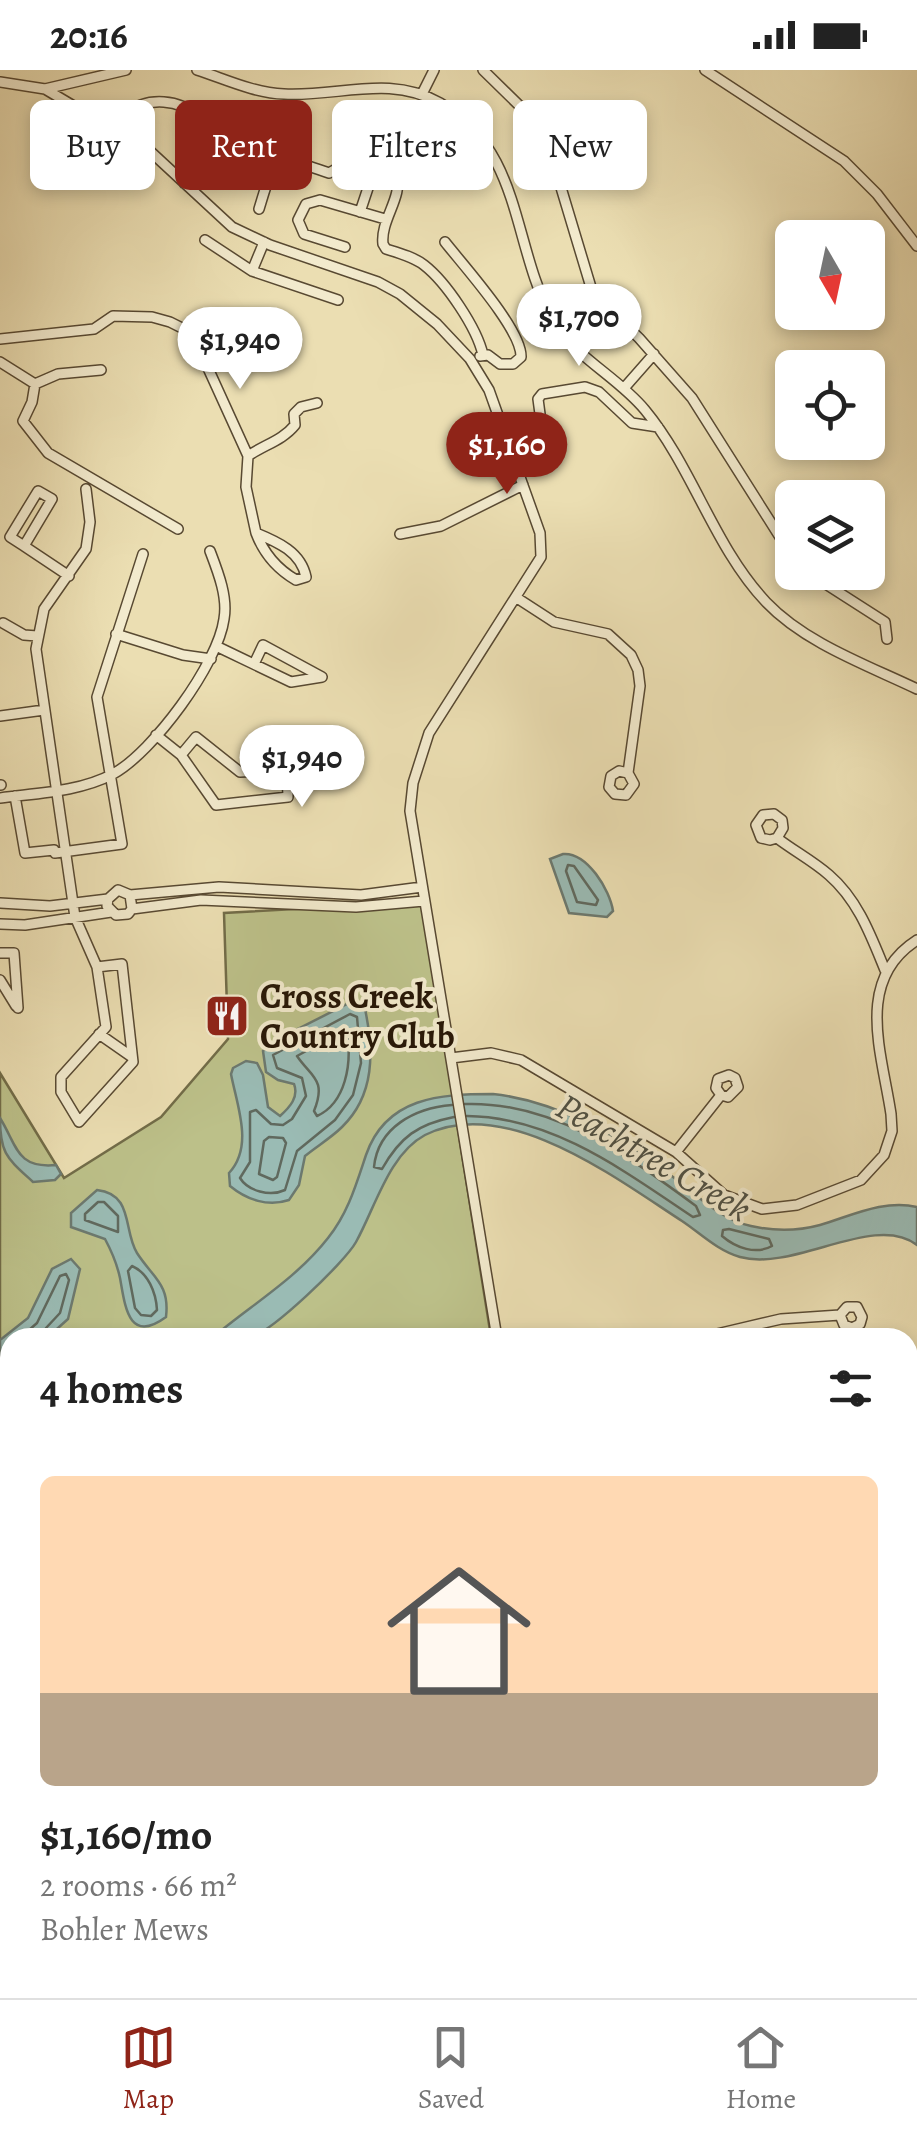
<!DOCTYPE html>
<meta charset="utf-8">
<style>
:root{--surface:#fff;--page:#f2f2f2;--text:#222;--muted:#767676;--line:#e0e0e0;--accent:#8f2418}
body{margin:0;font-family:Alegreya,serif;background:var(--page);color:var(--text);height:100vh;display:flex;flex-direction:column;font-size:38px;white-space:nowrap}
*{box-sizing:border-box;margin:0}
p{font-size:32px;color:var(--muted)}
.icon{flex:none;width:55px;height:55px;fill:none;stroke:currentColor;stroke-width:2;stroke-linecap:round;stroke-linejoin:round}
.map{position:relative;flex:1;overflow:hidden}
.sheet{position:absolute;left:0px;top:1258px;width:918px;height:672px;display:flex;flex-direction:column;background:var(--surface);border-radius:30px 30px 0 0;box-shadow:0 5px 15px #0003}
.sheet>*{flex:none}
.top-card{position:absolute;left:30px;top:30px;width:858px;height:90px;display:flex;gap:20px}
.needle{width:65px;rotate:171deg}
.fabs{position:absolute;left:775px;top:150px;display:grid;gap:20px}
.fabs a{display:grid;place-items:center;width:110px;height:110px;border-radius:15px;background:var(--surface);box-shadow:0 5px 15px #0003;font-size:50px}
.price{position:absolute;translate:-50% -85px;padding:0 22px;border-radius:35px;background:#fff;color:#222;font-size:32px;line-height:65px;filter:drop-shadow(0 2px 5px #0008)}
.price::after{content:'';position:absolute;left:50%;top:60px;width:30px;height:22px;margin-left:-15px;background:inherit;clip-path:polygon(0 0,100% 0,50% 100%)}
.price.on{background:var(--accent);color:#fff}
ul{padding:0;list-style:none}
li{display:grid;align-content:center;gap:20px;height:530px;padding:0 40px}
li span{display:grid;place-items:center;height:310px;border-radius:15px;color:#555}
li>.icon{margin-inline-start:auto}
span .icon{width:180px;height:180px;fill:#fffc;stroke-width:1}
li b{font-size:42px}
h2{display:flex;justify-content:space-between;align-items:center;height:120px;padding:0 40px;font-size:42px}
.chip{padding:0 35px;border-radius:15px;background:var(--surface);box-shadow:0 5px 15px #0003;font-size:35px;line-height:90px}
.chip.on{background:var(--accent);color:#fff}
.status{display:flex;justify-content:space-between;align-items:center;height:70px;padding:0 50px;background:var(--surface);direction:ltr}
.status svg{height:28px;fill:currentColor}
.tabs{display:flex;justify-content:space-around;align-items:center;height:140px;border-top:2px solid var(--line);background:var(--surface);font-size:28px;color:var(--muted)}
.tabs a{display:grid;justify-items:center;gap:5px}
.tabs .on{color:var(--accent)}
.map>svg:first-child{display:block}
.green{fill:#bcc089;stroke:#726c48;stroke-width:2.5}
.water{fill:#9abbb4;stroke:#6c796f;stroke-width:2.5}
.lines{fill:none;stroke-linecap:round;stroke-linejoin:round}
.shore{stroke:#60695e;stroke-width:2.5}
.minor-casing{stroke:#584932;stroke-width:12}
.highway-casing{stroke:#271707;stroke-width:18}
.minor{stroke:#f2eacd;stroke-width:9}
.highway{stroke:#ebdeb2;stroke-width:14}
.minor-bridge-casing{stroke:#584932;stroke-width:12;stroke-linecap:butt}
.minor-bridge{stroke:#f2eacd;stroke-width:9}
.labels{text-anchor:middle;stroke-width:8;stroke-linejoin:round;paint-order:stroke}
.poi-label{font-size:35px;font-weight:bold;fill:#271707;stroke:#f2eacd;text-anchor:start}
.water-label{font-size:38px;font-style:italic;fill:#4f5044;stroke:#f2eacd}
</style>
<div class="status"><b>20:16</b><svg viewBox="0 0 49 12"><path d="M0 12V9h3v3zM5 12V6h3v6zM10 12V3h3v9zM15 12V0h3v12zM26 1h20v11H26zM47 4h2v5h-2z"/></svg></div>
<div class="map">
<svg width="917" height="1928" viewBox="0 0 917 1928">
<rect width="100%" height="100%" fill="#ebdeb2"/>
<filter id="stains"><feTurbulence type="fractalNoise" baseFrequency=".002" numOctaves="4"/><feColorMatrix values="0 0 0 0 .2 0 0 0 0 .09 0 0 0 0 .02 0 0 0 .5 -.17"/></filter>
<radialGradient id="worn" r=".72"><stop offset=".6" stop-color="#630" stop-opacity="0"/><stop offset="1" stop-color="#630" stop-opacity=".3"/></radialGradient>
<path class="green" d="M422 832 491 1267 10 1268V1502L0 1510V1003L64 1108 161 1047 228 969 224 843Z"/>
<path class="water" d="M563 784C587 782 610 820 613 841L607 847 569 843 550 789Z
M351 932 365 939C374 981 375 1025 342 1057 331 1068 317 1076 305 1086L299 1115 289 1130C268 1137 247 1130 230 1116L229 1103C254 1076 237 1036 231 1004L233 998 246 991 257 993 263 1005 268 1037 280 1046C290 1037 299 1027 294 1014L278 1010 266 1002 263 981 278 969Z
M493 1024C559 1031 620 1068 673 1107 697 1125 721 1150 751 1156 773 1161 798 1161 820 1155 851 1146 884 1129 917 1137V1175C875 1142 794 1202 740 1187 718 1181 700 1163 682 1151 617 1109 506 1024 425 1065 389 1084 375 1138 356 1172 345 1192 270 1264 250 1267 238 1270 224 1267 212 1268 251 1235 296 1209 328 1168 348 1143 356 1115 366 1085 386 1027 440 1024 493 1024Z
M0 1048C17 1075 16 1099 56 1095L61 1104 55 1110 33 1112C7 1088 0 1084 0 1048Z
M97 1120C134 1124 123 1161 137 1183 153 1208 170 1214 166 1247 128 1275 125 1235 120 1208 117 1194 112 1182 105 1169L71 1157V1143Z
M71 1189 80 1199 68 1249 48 1267 10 1268V1292L0 1300V1270L28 1248 52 1199Z"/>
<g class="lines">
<path class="shore" d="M568 795 574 796 598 830 596 835 577 832 566 801Z
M350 944 357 947 361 993 353 1025 335 1050 297 1081 285 1120C270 1127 248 1121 240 1108L250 1092V1042L256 1040 271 1054 283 1055 292 1049 306 1026 302 1008 277 998 273 985Z
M341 962 347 964C352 993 346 1033 317 1046L314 1041C327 1009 311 1007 297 986Z
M465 1034C554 1031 628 1086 696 1136L700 1145 693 1147C624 1101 553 1047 467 1046
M452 1035C415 1038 378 1057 374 1097L382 1099C400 1067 418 1054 454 1047
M269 1067 283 1068 286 1073 277 1107 273 1110 259 1104 264 1071Z
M98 1132H104L118 1146V1162L85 1150V1144Z
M729 1159 769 1169 772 1176C756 1185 736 1178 722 1166L723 1160Z
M132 1196C148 1203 156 1222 157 1240L151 1246 141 1245 135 1238 128 1201Z
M20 1268 37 1253 60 1206 66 1204 69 1210 60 1243 46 1258 44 1268"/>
<defs>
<path id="minor" d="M197 0C225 9 254 23 284 24 339 27 389 4 440 33 524 82 511 175 553 250 574 287 618 307 645 340 693 398 714 477 766 532 805 573 867 595 917 619
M483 0 531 47 550 81 593 224 639 268 692 328 792 486
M705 0 844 91 877 124 917 176
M0 12 45 19 126 0
M45 19 151 82 232 157 270 175 378 212 400 224 437 254 470 289 489 320 540 463 541 487 429 663 413 713 410 741 497 1268
M422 24 434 0
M125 44C172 6 253 65 184 113
M342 92 373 103
M259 139C276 83 273 84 329 103L338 98 347 76 364 65 422 80
M360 142 373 103 380 100 396 105C404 126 380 150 383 174L386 179C399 183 414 187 424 195 446 212 477 258 483 285
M205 170 252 201 338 230
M445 172C463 195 522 260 521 287L513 294H500L488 285 480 286
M345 177 304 164 298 150 306 134 320 130 385 149
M252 201 264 172
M0 269 94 259 113 246 152 247 170 252 186 260 197 274 248 386 246 417 256 463C278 472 301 482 306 507L296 510C277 499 264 484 256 463
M0 292 35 314 32 332 23 351 48 383 178 459
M35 314 58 304 101 300
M625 317 654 284
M540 344 538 329 542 324 585 317 599 322 632 353 658 357
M248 386C264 375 283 370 295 355L294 344 301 337 317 333
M86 419 90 452 86 479 44 539 36 579 75 847 97 897
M38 421 52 429 24 476 10 467Z
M400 464 441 456 523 415
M24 476 69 506
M807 502 885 552 887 569
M517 528 554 552 608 564 631 585 638 600 640 616 628 703 634 714 626 725 615 724 609 717 611 706 619 701 628 703
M3 553 24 565 37 566
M116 564 183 585 211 589
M216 576 291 612 322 607 263 575 254 594
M0 646 44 640
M156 665 181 685 216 735 288 727 287 700 240 702 196 667 181 685
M0 715H1
M15 726 25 783 54 780 55 783 122 774 97 627 143 484
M0 728C37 723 79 722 113 704 153 682 218 594 224 549 228 527 218 502 210 481
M777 768 783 758 782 750 774 744 763 745 756 755 761 768 770 770 777 768C794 781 813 791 829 805 858 830 871 866 885 900
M130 825 219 817 361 825 422 817
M0 833 50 836 108 829 118 820 130 825 132 839 128 844 116 845 107 836 108 829
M132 839 201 830 356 837 424 831
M0 854 25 855 111 842
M0 883H14L18 938
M122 894 133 992 79 1052 61 1022V1007L106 957 97 897Z
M0 910 16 936
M99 964 132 987
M451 988 491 983 521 990 676 1082 724 1125 762 1139 797 1135 861 1110 884 1085 892 1061 891 1044C882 983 854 910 917 870
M676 1082 721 1025 728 1027 738 1017 735 1008 729 1005 718 1009 716 1018 721 1025
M700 1268 781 1249 840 1245 847 1237H857L862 1247 860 1254 852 1258 844 1255 840 1245
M908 1548 917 1561
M908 1696 917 1679
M908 1748 916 1759 915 1766 908 1772
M716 1920 725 1928
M276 1928 329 1920"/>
<path id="highway" d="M0 1576 10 1598
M0 1659 10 1682
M118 1920 122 1928
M156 1920 160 1928"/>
</defs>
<use href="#minor" class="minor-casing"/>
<use href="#highway" class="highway-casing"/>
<use href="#minor" class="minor"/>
<use href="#highway" class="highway"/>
<defs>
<path id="minor-bridge" d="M0 1595 10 1592"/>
</defs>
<use href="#minor-bridge" class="minor-bridge-casing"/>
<use href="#minor-bridge" class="minor-bridge"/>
</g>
<defs>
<symbol id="restaurant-square" viewBox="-11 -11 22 22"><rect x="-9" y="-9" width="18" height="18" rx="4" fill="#8f2418" stroke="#f2eacd"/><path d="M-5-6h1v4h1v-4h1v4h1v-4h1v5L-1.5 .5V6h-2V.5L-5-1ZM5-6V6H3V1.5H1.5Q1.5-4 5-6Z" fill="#fff"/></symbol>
</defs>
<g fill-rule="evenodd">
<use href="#restaurant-square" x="202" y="921" width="50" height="50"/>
</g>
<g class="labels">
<g class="poi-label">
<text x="260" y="938">Cross Creek<tspan x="260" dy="40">Country Club</tspan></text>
</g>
<g class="water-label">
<text transform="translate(654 1087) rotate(30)" y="13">Peachtree Creek</text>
</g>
</g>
<rect width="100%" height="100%" filter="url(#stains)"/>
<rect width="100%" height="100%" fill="url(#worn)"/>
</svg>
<div class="fabs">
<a><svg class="needle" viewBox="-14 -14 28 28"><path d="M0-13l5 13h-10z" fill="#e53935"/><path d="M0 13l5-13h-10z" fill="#767676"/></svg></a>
<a><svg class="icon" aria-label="locate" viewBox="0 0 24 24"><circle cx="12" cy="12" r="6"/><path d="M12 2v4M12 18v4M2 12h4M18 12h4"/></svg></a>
<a><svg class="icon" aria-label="layers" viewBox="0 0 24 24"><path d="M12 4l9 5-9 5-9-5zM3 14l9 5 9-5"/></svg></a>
</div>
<b class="price" style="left:579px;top:299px">$1,700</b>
<b class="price" style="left:240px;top:322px">$1,940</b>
<b class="price on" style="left:507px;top:427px">$1,160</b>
<b class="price" style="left:302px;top:740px">$1,940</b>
<div class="top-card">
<a class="chip">Buy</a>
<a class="chip on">Rent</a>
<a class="chip">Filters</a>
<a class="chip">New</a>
</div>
<section class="sheet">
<h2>4 homes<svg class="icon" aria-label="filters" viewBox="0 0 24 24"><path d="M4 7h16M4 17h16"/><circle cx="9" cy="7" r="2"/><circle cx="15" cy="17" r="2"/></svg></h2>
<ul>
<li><span style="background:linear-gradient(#ffd9b3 70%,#b9a48a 0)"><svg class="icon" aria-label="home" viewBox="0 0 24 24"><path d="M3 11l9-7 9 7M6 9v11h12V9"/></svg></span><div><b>$1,160/mo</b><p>2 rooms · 66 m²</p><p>Bohler Mews</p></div></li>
</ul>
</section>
</div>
<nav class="tabs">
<a class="on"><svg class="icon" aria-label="map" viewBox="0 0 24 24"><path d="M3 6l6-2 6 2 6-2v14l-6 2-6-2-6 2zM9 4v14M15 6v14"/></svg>Map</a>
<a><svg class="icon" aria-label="saved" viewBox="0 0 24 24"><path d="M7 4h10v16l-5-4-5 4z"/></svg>Saved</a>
<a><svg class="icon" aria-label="home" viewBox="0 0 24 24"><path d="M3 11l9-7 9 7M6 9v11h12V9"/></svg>Home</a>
</nav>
